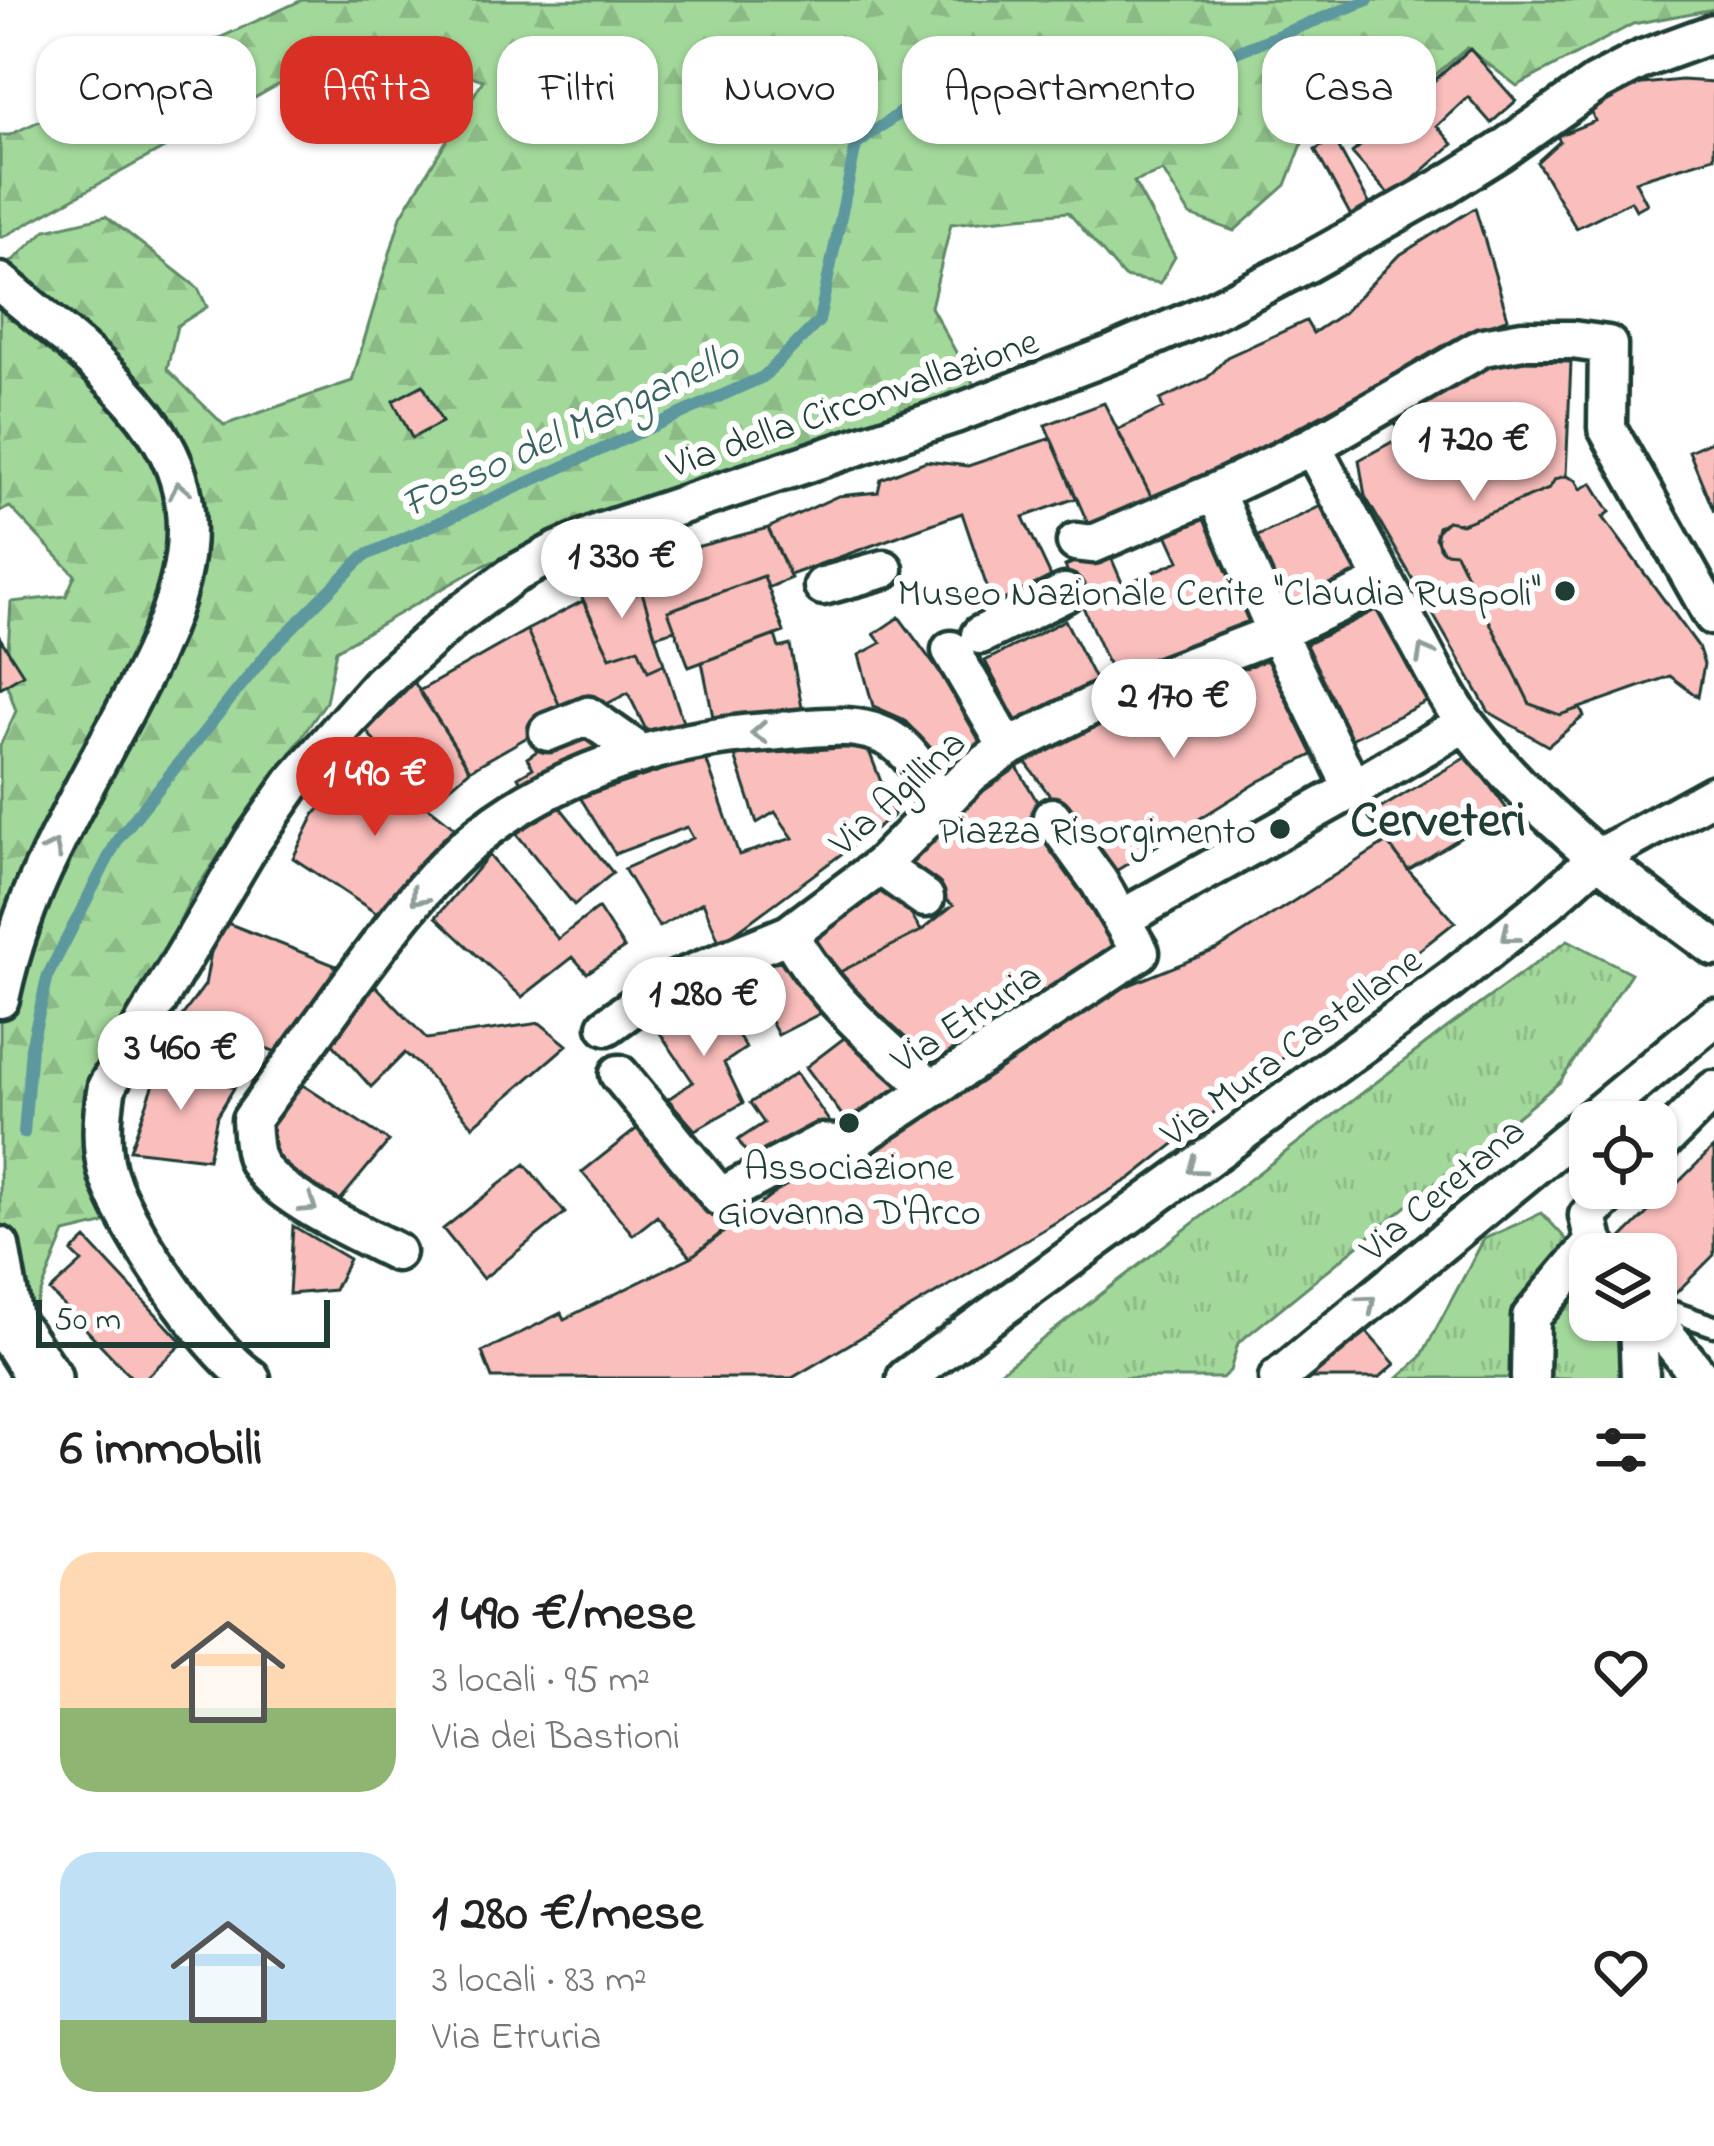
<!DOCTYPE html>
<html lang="it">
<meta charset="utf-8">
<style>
:root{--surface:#fff;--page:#f2f2f2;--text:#222;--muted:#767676;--accent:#d93025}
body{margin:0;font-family:"Indie Flower",sans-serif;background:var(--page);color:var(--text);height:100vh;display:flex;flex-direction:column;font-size:45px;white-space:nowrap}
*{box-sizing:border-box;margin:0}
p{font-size:39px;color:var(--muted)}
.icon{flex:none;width:66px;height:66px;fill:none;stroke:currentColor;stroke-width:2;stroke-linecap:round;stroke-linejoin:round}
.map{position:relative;height:1378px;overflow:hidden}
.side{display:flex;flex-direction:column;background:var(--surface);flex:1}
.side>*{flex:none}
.hud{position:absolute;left:36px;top:36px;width:1644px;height:108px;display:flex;gap:24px}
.buttons{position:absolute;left:1569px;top:1101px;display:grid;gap:24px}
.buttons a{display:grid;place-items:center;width:108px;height:108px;border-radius:24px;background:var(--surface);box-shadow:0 3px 9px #0004;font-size:60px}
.scale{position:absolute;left:36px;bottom:30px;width:294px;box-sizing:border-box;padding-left:12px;border:6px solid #1f3d34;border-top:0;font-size:33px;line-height:42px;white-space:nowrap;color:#1f3d34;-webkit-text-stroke:9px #fff;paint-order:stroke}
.price{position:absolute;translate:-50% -102px;padding:0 27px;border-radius:42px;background:#fff;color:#222;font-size:39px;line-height:78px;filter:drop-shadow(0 3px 6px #0008)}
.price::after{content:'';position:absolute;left:50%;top:72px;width:36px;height:27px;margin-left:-18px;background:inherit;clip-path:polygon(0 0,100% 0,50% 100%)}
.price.selected{background:var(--accent);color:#fff}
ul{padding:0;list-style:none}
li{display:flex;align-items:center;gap:36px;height:300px;padding:0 60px}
li span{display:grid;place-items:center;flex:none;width:336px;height:240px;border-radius:36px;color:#555}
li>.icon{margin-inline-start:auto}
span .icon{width:144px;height:144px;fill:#fffc;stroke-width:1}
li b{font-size:51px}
h2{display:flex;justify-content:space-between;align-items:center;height:144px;padding:0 60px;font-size:51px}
.pill{padding:0 42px;border-radius:36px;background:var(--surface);box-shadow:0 3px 9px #0004;font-size:42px;line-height:108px}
.pill.selected{background:var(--accent);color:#fff}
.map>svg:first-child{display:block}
.grass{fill:url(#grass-tufts);stroke:#618a68;stroke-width:3}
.forest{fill:url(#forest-firs);stroke:#618a68;stroke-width:3}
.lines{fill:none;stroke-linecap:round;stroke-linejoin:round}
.stream{stroke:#5d989f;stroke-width:12}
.building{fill:#fabebc;stroke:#1f3d34;stroke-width:3}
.lane-casing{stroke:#1f3d34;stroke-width:27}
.street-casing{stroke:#1f3d34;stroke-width:45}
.secondary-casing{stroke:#1f3d34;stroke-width:60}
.lane{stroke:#fff;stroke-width:18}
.street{stroke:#fff;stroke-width:36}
.secondary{stroke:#fff;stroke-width:51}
.oneway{stroke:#8f9e9a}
.poi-dot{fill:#1f3d34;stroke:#fff;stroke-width:4.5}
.labels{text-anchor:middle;stroke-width:12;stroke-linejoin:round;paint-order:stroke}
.street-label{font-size:39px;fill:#1f3d34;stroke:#fff}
.poi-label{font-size:39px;fill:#1f3d34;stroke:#fff;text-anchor:end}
.water-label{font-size:42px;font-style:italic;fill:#396360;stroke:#fff}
.district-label{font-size:51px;font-weight:bold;fill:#1f3d34;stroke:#fff}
</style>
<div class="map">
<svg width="1714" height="1378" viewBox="0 0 1714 1378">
<defs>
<pattern id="grass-tufts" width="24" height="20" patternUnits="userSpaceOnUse" patternTransform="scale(3)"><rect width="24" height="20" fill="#a3d89b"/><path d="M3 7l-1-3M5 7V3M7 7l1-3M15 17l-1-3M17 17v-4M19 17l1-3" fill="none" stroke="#8cba86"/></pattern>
<pattern id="forest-firs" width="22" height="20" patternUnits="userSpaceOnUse" patternTransform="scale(3)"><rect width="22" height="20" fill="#a3d89b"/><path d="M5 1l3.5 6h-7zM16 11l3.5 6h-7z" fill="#8cba86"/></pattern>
</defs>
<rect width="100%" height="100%" fill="#fff"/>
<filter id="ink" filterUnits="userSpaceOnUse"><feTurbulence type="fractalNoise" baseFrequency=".00833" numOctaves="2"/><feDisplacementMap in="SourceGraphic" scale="24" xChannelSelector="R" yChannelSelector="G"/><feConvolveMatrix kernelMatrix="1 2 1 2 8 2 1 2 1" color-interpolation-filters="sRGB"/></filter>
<g filter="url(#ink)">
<path class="grass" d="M1568 940 1631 973 1560 1082 1238 1343 1230 1371 1222 1378H992L1448 1027Z
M1542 1213 1590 1265V1320H1619L1632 1378H1398L1421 1357 1484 1239Z"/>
<path class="forest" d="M302 0H1714V9L1633 24 1517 86 1467 48 1361 138 1347 130 1306 134 1286 185 1234 231 1190 215 1163 171 1134 182 1175 257 1160 283 1124 277 1068 212 951 224 931 307 979 394 620 510 480 567 336 650 326 702 193 893 127 1031 94 1137 127 1203 103 1224 65 1233 35 1307 0 1274V746L16 711 6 682 11 602 66 596 75 575 10 507 0 511V269L11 262 46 230 106 216 198 288 207 307 177 326 167 369 224 425 352 381 401 216 483 80 439 65 278 85 3 237H0V135H9Z"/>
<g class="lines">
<path class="stream" d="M24 1133 31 1047 48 975 118 839 269 651 364 556 763 377 819 321 856 145 921 97 1027 64 1221 58 1368 0"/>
</g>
<path class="building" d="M1470 49 1516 101 1491 123 1468 97 1437 126 1453 144 1392 198 1352 153Z
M1681 80 1714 82V157L1635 181 1647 204 1636 210 1631 201 1576 228 1537 162 1560 141 1557 136 1595 121 1588 103 1633 85Z
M1334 139 1370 205 1351 216 1315 150Z
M1475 208 1508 318 1478 330 1437 359 1433 355 1155 504 1117 430 1163 408 1160 400 1207 378 1227 357 1306 321 1313 333 1343 313 1398 256Z
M1493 360 1571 362 1566 476 1555 479 1549 489 1462 524 1447 521 1438 527 1435 538 1444 552 1456 553 1530 704 1560 715 1580 708 1584 716 1548 746 1489 712 1365 496 1359 460 1392 442 1408 466 1416 462 1392 417Z
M423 385 442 422 412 438 393 401Z
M1104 403 1155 504 1092 533 1045 425Z
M1051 438 1076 498 1023 517 1056 587 995 611 962 513 790 575 768 528 838 496 878 492 881 479 926 461 968 466Z
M1714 440V512L1689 451Z
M1566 476 1576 480 1581 489 1592 483 1610 512 1603 517 1698 646 1704 664 1698 697 1670 676 1560 715 1530 704 1456 553 1444 552 1439 548 1436 532 1447 521 1462 524 1549 489 1555 479Z
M1325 504 1362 578 1289 614 1252 539Z
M1208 513 1257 622 1117 684 1065 566 1107 548 1123 585 1179 561 1166 532Z
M768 528 791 578 768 588 764 576 668 611 675 630 655 636 642 592 625 597 618 575 658 557Z
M618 575 625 597 642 592 664 664 648 671 638 648 610 657 579 591Z
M764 576 784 632 689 667 668 611Z
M583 601 610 657 638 648 648 671 664 664 686 731 653 744 628 693 587 714 564 716 527 630Z
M1382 607 1428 701 1347 741 1301 647Z
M899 617 996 749 954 772 903 719 873 706 859 655 881 643 874 634Z
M1065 620 1101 691 1021 731 985 661Z
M527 630 564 716 470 770 419 691Z
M775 635 779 648 790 645 805 723 715 727 702 662Z
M0 638 23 674 0 688Z
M1270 659 1322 750 1260 781 1111 874 1073 828 1025 761 1132 709Z
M414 682 470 770 428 806 365 757 376 744 367 731Z
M589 723 613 754 528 795 518 777 533 768 527 758 566 731Z
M867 746 894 815 720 944 703 902 659 927 624 869 693 838 687 827 615 854 580 797 705 756 739 855 793 838 775 812 757 823 735 756Z
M1468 756 1507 809 1408 870 1368 816Z
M365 757 467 837 379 915 293 858 314 815Z
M1016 765 1120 945 932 1075 879 1016 832 976 921 931 953 905 897 861 963 803Z
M555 801 613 873 574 905 515 832Z
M1387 842 1408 870 1455 922 1131 1178 792 1378H492L482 1352 561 1313 564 1319 691 1257 820 1159 829 1170 1007 1049 1124 987 1218 949Z
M489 855 558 939 598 908 624 948 587 973 573 957 522 997 436 917Z
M893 884 921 931 832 976 813 933Z
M217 919 339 967 282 1054 260 1046 234 1088 154 1054 205 985Z
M787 945 821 1013 778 1035 757 995 765 991 750 964Z
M375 985 427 1039 540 1023 567 1045 473 1126 419 1065 405 1053 371 1087 331 1042 350 1012Z
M711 990 746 1048 724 1063 743 1103 695 1130 668 1099 693 1082 656 1027Z
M852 1032 920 1090 856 1134 806 1067Z
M163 1059 234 1088 217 1116 208 1159 130 1150Z
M796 1073 831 1124 759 1172 738 1140 764 1123 750 1103Z
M292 1078 389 1141 332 1210 262 1152V1126Z
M649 1119 732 1224 691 1257 657 1216 633 1235 582 1172Z
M1714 1147V1255L1669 1300 1656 1287V1254H1623L1614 1246Z
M525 1164 565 1213 483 1279 443 1229Z
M293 1226 349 1259 334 1290 289 1294Z
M86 1239 183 1343 145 1378H132L50 1291 82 1262 72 1252Z
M1357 1321 1395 1364 1379 1378H1292Z"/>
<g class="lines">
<defs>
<path id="lane" d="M1656 1306 1714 1326"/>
<path id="street" d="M0 282C54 328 117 373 157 433 221 531 166 634 118 724 95 766 72 809 51 853 28 899 11 948 0 999
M1312 446C1347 511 1381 576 1417 640 1433 669 1448 701 1468 727 1536 814 1626 883 1714 947
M1215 492 1272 623 1353 789
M1076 542 1093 544 1215 492 1312 446 1483 347 1523 340H1572L1608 345 1607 428 1713 616
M823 586 884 569
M980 635 1065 593
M951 650 1008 748
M548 732 588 716 642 754
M880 866 925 898
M1121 919 1353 789 1465 723
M789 934C822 995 879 1043 931 1088
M607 1026 646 998 679 979 789 934 880 866 971 774 1008 748 1109 697 1276 633 1384 582
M619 1074 720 1197 821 1143 847 1145 1140 952 1099 882 1052 817
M1656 1148 1714 1090
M0 1246 15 1330
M396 1252C363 1235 268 1193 256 1158 252 1148 252 1132 251 1120 283 1076 316 1032 348 987 384 938 420 888 465 847 546 775 661 739 767 732 809 729 865 716 900 746 918 761 929 787 942 806
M1603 1254 1594 1242 1588 1216 1616 1188
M1638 1320 1640 1378
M1654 1320 1701 1378
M251 1378C207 1349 121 1222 107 1171 100 1143 102 1114 107 1086L253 840 293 783 381 683 452 620 513 575 555 552 601 532 955 414 1115 353 1208 313 1306 264 1441 188 1499 152 1595 84 1643 59 1714 33
M906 1378 1451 980 1548 902 1597 858 1714 794
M1278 1378 1714 1018
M1530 1378 1531 1317 1594 1242"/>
<path id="secondary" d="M0 1321C21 1334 28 1359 45 1378"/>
</defs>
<use href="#lane" class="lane-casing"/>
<use href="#street" class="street-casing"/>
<use href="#secondary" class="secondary-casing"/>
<use href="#lane" class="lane"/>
<use href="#street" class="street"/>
<use href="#secondary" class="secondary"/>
</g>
<defs><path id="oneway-chevron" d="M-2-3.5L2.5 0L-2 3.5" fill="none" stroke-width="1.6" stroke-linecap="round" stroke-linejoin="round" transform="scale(3)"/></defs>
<g class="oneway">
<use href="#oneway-chevron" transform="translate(179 490) rotate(-102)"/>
<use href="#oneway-chevron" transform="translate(1424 653) rotate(-119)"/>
<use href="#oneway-chevron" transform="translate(759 733) rotate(176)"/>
<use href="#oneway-chevron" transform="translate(53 849) rotate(-64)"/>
<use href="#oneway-chevron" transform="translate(418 897) rotate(131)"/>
<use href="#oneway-chevron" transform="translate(1509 935) rotate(141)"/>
<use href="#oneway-chevron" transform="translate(1195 1167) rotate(144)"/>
<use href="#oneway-chevron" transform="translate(309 1205) rotate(34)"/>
<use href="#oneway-chevron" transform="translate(1368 1303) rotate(-40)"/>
</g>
</g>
<g class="poi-dot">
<circle cx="1565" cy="591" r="12"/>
<circle cx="1280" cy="829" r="12"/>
<circle cx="849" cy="1123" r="12"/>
</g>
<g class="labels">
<g class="street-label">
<text transform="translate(852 401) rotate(-19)" y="14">Via della Circonvallazione</text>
<text transform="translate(896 791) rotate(-42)" y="14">Via Agillina</text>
<text transform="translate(965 1016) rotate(-33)" y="14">Via Etruria</text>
<text transform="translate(1290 1045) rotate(-36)" y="14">Via Mura Castellane</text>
<text transform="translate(1441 1188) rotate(-40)" y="14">Via Ceretana</text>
</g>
<g class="poi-label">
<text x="1541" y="605">Museo Nazionale Cerite "Claudia Ruspoli"</text>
<text x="1256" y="843">Piazza Risorgimento</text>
<text x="849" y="1179" text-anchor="middle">Associazione<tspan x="849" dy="45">Giovanna D'Arco</tspan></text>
</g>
<g class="water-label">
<text transform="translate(569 427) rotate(-25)" y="15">Fosso del Manganello</text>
</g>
<g class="district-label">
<text x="1438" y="835">Cerveteri</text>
</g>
</g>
</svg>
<div class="buttons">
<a><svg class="icon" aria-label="locate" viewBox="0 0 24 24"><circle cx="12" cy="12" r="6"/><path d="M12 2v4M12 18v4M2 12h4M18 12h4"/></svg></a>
<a><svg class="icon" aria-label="layers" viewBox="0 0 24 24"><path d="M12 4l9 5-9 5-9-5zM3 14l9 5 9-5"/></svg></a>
</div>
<div class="scale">50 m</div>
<b class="price" style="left:1474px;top:504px">1 720 €</b>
<b class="price" style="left:622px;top:621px">1 330 €</b>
<b class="price" style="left:1174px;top:761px">2 170 €</b>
<b class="price selected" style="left:375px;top:839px">1 490 €</b>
<b class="price" style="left:704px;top:1059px">1 280 €</b>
<b class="price" style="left:181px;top:1113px">3 460 €</b>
<div class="hud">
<a class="pill">Compra</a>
<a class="pill selected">Affitta</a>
<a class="pill">Filtri</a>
<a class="pill">Nuovo</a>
<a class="pill">Appartamento</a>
<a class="pill">Casa</a>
</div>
</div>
<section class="side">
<h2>6 immobili<svg class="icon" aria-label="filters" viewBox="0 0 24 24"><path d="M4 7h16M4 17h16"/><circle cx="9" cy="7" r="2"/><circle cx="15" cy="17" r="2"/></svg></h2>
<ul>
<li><span style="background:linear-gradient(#ffd9b3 65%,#8fb573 0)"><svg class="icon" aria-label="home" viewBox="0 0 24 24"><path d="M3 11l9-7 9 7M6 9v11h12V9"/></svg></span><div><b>1 490 €/mese</b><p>3 locali · 95 m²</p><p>Via dei Bastioni</p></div><svg class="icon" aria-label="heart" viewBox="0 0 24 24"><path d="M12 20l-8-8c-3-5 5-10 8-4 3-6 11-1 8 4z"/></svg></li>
<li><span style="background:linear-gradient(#bfe0f5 70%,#8fb573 0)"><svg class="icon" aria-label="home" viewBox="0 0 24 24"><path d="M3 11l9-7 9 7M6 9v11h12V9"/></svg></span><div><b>1 280 €/mese</b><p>3 locali · 83 m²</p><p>Via Etruria</p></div><svg class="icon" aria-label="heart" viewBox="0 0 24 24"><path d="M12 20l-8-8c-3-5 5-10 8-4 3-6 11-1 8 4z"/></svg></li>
</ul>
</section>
